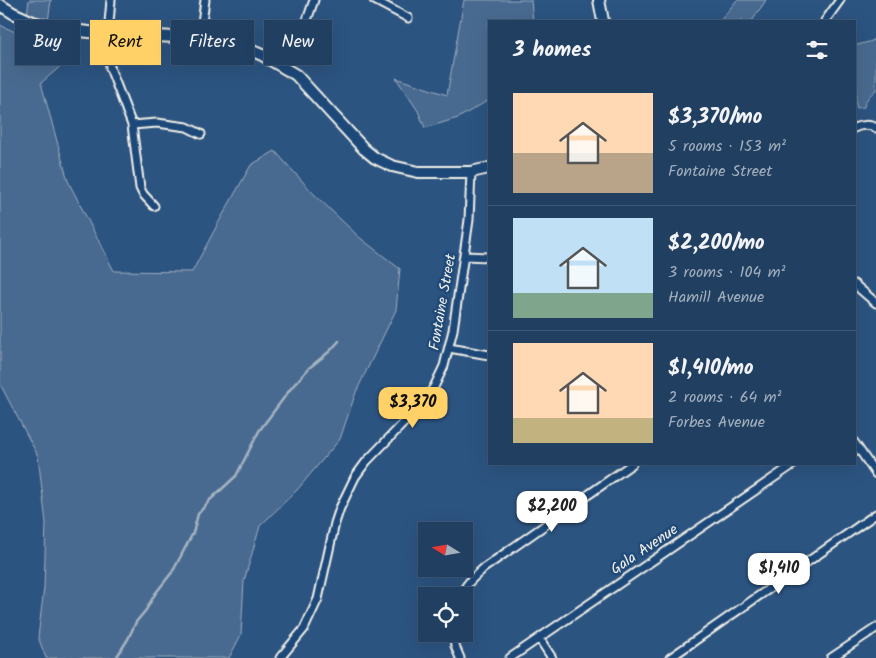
<!DOCTYPE html>
<meta charset="utf-8">
<style>
:root{--surface:#213f61;--page:#2d4a6a;--text:#f1f3f6;--muted:#a2afbd;--line:#3e5876;--accent:#ffd166}
body{margin:0;font-family:Kalam,sans-serif;background:var(--page);color:var(--text);height:100vh;display:flex;flex-direction:column;font-size:19px;white-space:nowrap}
*{box-sizing:border-box;margin:0}
p{font-size:16px;color:var(--muted)}
.icon{flex:none;width:28px;height:28px;fill:none;stroke:currentColor;stroke-width:2;stroke-linecap:round;stroke-linejoin:round}
.map{position:relative;flex:1;overflow:hidden}
.details{position:absolute;left:488px;top:20px;width:368px;height:445px;display:flex;flex-direction:column;background:var(--surface);border-radius:0px;box-shadow:0 5px 20px #0002,0 0 0 1px var(--line)}
.details>*{flex:none}
.banner{position:absolute;left:15px;top:20px;width:398px;height:45px;display:flex;gap:10px}
.needle{width:32px;rotate:281deg}
.fabs{position:absolute;left:418px;top:522px;display:grid;gap:10px}
.fabs a{display:grid;place-items:center;width:55px;height:55px;border-radius:0px;background:var(--surface);box-shadow:0 5px 20px #0002,0 0 0 1px var(--line);font-size:25px}
.price{position:absolute;translate:-50% -42px;padding:0 11px;border-radius:10px;background:#fff;color:#222;font-size:16px;line-height:32px;filter:drop-shadow(0 1px 2px #0008)}
.price::after{content:'';position:absolute;left:50%;top:30px;width:15px;height:11px;margin-left:-8px;background:inherit;clip-path:polygon(0 0,100% 0,50% 100%)}
.price.active{background:var(--accent);color:#111}
ul{padding:0;list-style:none}
li{display:flex;align-items:center;gap:15px;height:125px;padding:0 25px}
li+li{border-top:1px solid var(--line)}
li span{display:grid;place-items:center;flex:none;width:140px;height:100px;border-radius:0px;color:#555}
li>.icon{margin-inline-start:auto}
span .icon{width:60px;height:60px;fill:#fffc;stroke-width:1}
li b{font-size:21px}
h2{display:flex;justify-content:space-between;align-items:center;height:60px;padding:0 25px;font-size:21px}
.pill{padding:0 18px;border-radius:0px;background:var(--surface);box-shadow:0 5px 20px #0002,0 0 0 1px var(--line);font-size:18px;line-height:45px}
.pill.active{background:var(--accent);color:#111}
.map>svg:first-child{display:block}
.green{fill:#496b90;stroke:#9eaebc}
.lines{fill:none;stroke-linecap:round;stroke-linejoin:round}
.stream{stroke:#a7b4c0;stroke-width:2.5}
.street-casing{stroke:#f4f1e8;stroke-width:11}
.secondary-casing{stroke:#f4f1e8;stroke-width:14}
.street{stroke:#1f4a7a;stroke-width:7}
.secondary{stroke:#1f4a7a;stroke-width:10}
.labels{text-anchor:middle;stroke-width:5;stroke-linejoin:round;paint-order:stroke}
.street-label{font-size:15px;fill:#f4f1e8;stroke:#1f4a7a}
</style>
<div class="map">
<svg width="876" height="658" viewBox="0 0 876 658">
<rect width="100%" height="100%" fill="#2c5481"/>
<filter id="ink" filterUnits="userSpaceOnUse"><feTurbulence type="fractalNoise" baseFrequency=".02" numOctaves="2"/><feDisplacementMap in="SourceGraphic" scale="10" xChannelSelector="R" yChannelSelector="G"/><feConvolveMatrix kernelMatrix="1 2 1 2 8 2 1 2 1" color-interpolation-filters="sRGB"/></filter>
<g filter="url(#ink)">
<path class="green" d="M29 0H51L45 44 59 55 62 65 41 83 68 181 114 271 192 272 221 218 251 165 275 151 313 193 359 237 400 269 396 310 356 392 340 439 297 490 260 526 244 581 241 635 229 658H46L38 637 44 588 46 523 38 456 0 384V25L24 36Z
M464 0H531L533 21H489V100L458 118 425 128 418 111 396 78 447 95Z
M737 0H766L752 21H720Z
M876 36V90C870 95 865 100 864 107L857 108C853 96 860 83 854 72V46L872 41Z"/>
<g class="lines">
<path class="stream" d="M116 658 128 639 136 622 146 610 155 594 173 571 193 533 198 514 210 500 236 476 259 431 292 387 309 368 330 351 339 341"/>
<defs>
<path id="street" d="M111 0 108 34 110 68 132 125 140 188 143 194 154 206
M374 0 408 18
M825 21 840 0
M200 38 205 0
M282 66 306 23 314 0
M132 125 157 123 187 127 201 134
M854 128C860 125 870 124 876 128
M464 256 489 257
M854 284 876 303
M449 348 489 355
M854 442 876 474
M461 596C465 584 475 576 484 568L632 464
M453 634 455 646 460 658
M539 638 552 658
M280 658 304 629 318 599 335 523 340 508 355 477 366 462 423 403 434 387 444 366 453 330 469 220 471 172
M510 658 794 464
M670 658 876 514
M831 658 876 628"/>
<path id="secondary" d="M599 0 603 21
M0 5 13 13 33 22 61 29 108 34 200 38 236 44 262 55 296 75 364 149 375 158 392 166 418 172H471L489 168"/>
</defs>
<use href="#street" class="street-casing"/>
<use href="#secondary" class="secondary-casing"/>
<use href="#street" class="street"/>
<use href="#secondary" class="secondary"/>
</g>
</g>
<g class="labels">
<g class="street-label">
<text transform="translate(442 302) rotate(-80)" y="5">Fontaine Street</text>
<text transform="translate(644 549) rotate(-34)" y="5">Gala Avenue</text>
</g>
</g>
</svg>
<div class="fabs">
<a><svg class="needle" viewBox="-14 -14 28 28"><path d="M0-13l5 13h-10z" fill="#e53935"/><path d="M0 13l5-13h-10z" fill="#a2afbd"/></svg></a>
<a><svg class="icon" aria-label="locate" viewBox="0 0 24 24"><circle cx="12" cy="12" r="6"/><path d="M12 2v4M12 18v4M2 12h4M18 12h4"/></svg></a>
</div>
<b class="price active" style="left:413px;top:429px">$3,370</b>
<b class="price" style="left:552px;top:533px">$2,200</b>
<b class="price" style="left:779px;top:595px">$1,410</b>
<div class="banner">
<a class="pill">Buy</a>
<a class="pill active">Rent</a>
<a class="pill">Filters</a>
<a class="pill">New</a>
</div>
<section class="details">
<h2>3 homes<svg class="icon" aria-label="filters" viewBox="0 0 24 24"><path d="M4 7h16M4 17h16"/><circle cx="9" cy="7" r="2"/><circle cx="15" cy="17" r="2"/></svg></h2>
<ul>
<li><span style="background:linear-gradient(#ffd9b3 60%,#b9a48a 0)"><svg class="icon" aria-label="home" viewBox="0 0 24 24"><path d="M3 11l9-7 9 7M6 9v11h12V9"/></svg></span><div><b>$3,370/mo</b><p>5 rooms · 153 m²</p><p>Fontaine Street</p></div></li>
<li><span style="background:linear-gradient(#bfe0f5 75%,#7fa58c 0)"><svg class="icon" aria-label="home" viewBox="0 0 24 24"><path d="M3 11l9-7 9 7M6 9v11h12V9"/></svg></span><div><b>$2,200/mo</b><p>3 rooms · 104 m²</p><p>Hamill Avenue</p></div></li>
<li><span style="background:linear-gradient(#ffd9b3 75%,#c2b280 0)"><svg class="icon" aria-label="home" viewBox="0 0 24 24"><path d="M3 11l9-7 9 7M6 9v11h12V9"/></svg></span><div><b>$1,410/mo</b><p>2 rooms · 64 m²</p><p>Forbes Avenue</p></div></li>
</ul>
</section>
</div>
